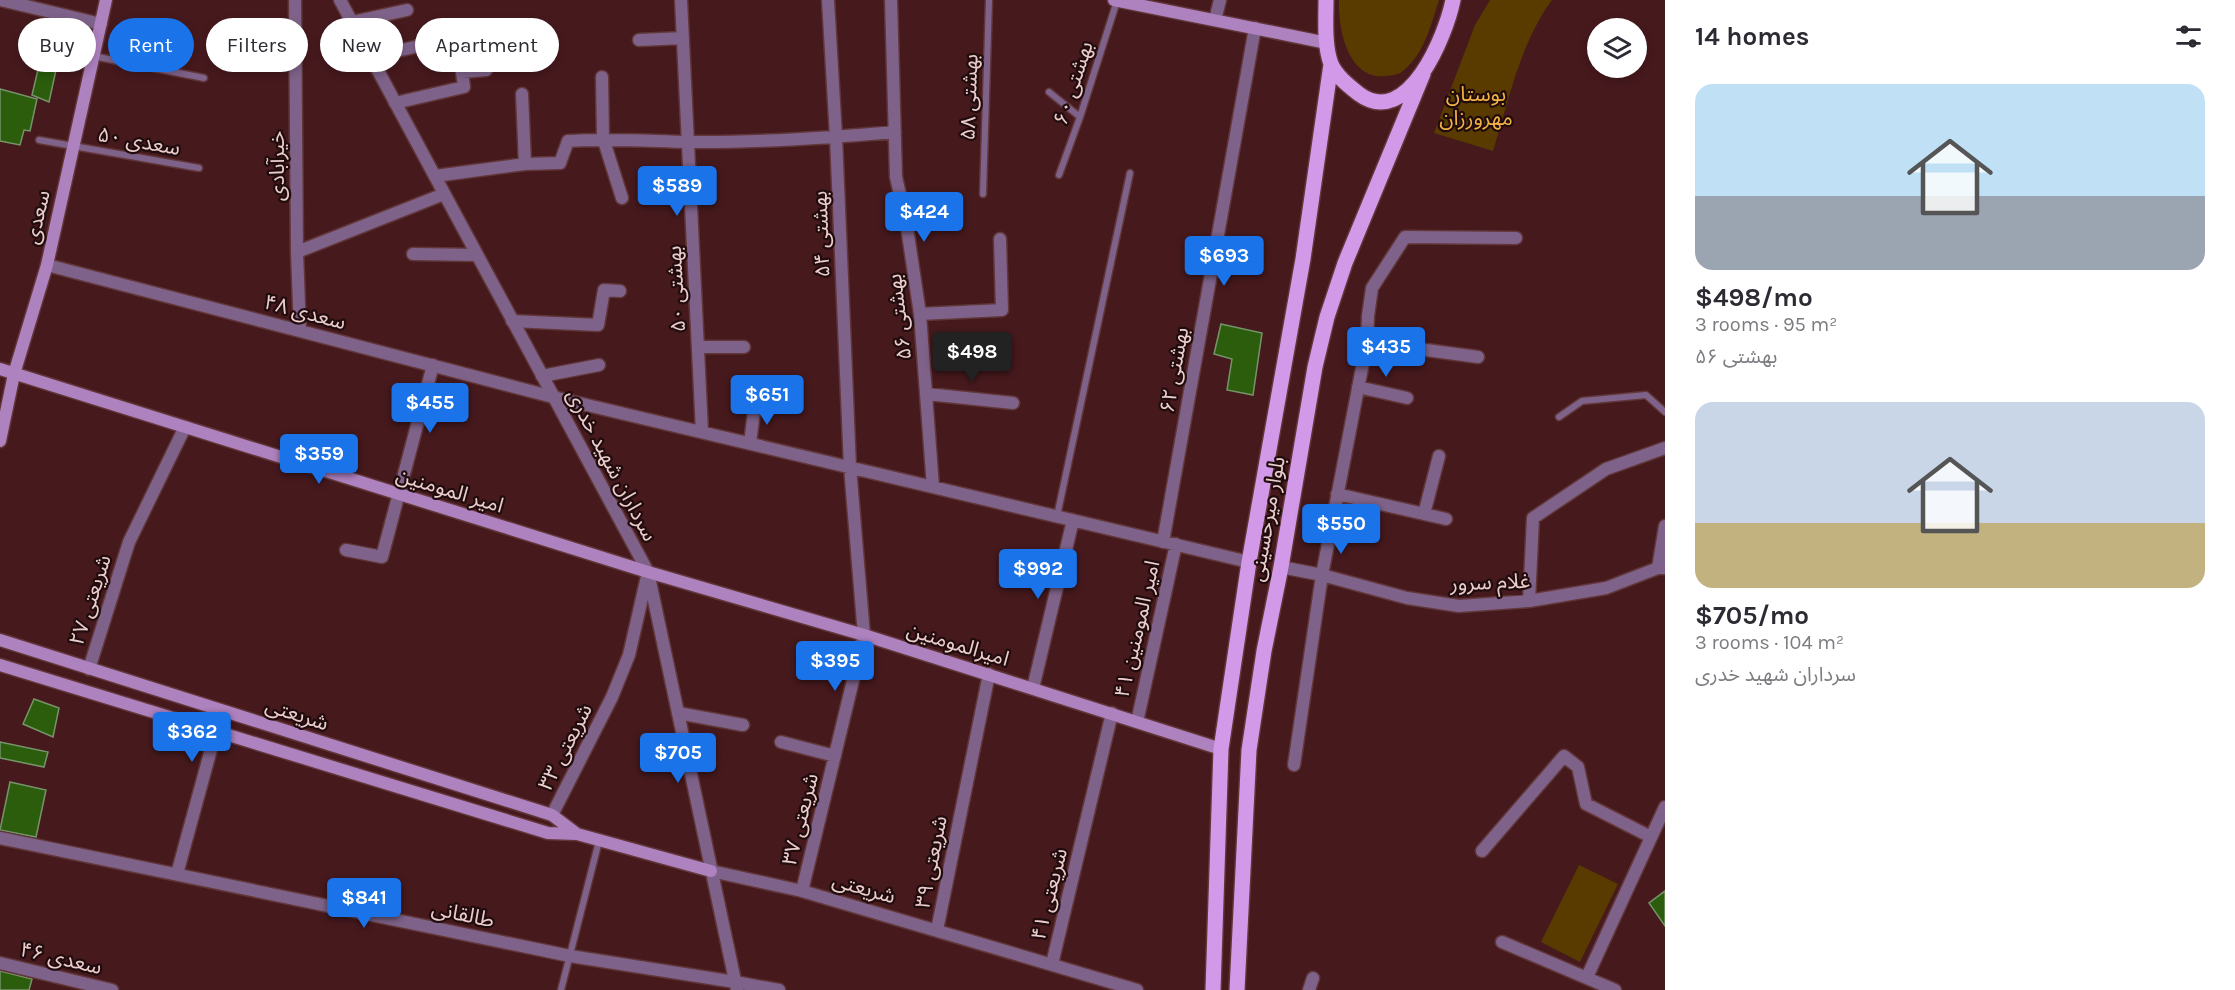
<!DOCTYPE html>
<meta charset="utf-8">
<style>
:root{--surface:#fff;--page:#f7f7f7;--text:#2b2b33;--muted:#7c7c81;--accent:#1a73e8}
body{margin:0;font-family:Karla,"Noto Sans Arabic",sans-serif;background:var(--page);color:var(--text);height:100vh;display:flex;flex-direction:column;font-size:22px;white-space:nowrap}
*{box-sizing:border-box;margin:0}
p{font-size:20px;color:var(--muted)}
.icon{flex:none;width:33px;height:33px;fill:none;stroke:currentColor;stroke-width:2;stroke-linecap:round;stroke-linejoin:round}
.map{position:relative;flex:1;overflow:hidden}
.side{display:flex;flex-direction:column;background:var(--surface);width:570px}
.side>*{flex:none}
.banner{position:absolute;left:18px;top:18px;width:570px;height:54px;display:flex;gap:12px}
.tools{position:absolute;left:1587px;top:18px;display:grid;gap:12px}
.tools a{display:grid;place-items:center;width:60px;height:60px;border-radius:50%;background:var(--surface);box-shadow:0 3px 9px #0003;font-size:30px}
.price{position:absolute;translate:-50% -51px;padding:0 14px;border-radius:6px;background:var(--accent);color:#fff;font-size:20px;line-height:39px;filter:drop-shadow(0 2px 3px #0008)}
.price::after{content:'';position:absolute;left:50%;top:36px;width:18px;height:14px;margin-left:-9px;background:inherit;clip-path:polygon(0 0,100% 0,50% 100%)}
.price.current{background:#222;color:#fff}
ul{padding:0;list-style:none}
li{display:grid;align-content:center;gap:12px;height:318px;padding:0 30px}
li span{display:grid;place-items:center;height:186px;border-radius:18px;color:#555}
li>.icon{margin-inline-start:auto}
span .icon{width:108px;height:108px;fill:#fffc;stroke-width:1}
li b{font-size:26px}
h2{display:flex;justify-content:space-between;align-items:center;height:72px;padding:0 30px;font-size:26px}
.pill{padding:0 21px;border-radius:27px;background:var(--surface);box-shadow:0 3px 9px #0003;font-size:21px;line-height:54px}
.pill.current{background:var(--accent);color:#fff}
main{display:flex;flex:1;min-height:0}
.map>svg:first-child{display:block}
.green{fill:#593b00}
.building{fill:#2b5d0d;stroke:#76946a;stroke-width:1.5}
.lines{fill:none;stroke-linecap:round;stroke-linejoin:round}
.service-casing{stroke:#613639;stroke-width:9}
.minor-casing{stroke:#613639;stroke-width:15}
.tertiary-casing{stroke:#613639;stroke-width:15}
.secondary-casing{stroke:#613639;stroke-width:15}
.primary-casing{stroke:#613639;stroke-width:18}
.service{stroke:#7e6289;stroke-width:6}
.minor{stroke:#7e6289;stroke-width:12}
.tertiary{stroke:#7e6289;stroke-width:12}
.secondary{stroke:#ae81bf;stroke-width:12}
.primary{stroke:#d399e9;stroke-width:15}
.labels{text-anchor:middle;stroke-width:4.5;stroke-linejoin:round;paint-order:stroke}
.street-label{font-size:21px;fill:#eccdcd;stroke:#200c0d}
.park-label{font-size:21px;fill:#f4b345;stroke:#200c0d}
</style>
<main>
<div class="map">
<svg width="1665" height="990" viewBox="0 0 1665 990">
<rect width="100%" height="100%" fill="#46191d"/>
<path class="green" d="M1339 0H1439C1431 25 1423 58 1400 73 1396 75 1391 75 1387 76 1348 81 1338 29 1339 0Z
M1490 0H1552C1520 44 1509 99 1493 151L1434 133 1475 25Z
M1579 865 1618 884 1580 962 1541 942Z"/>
<path class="building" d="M44 44 61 47 49 102 32 95Z
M0 89 37 99 30 131 24 130 20 145 0 141Z
M1221 324 1262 333 1253 395 1227 390 1232 359 1214 354Z
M34 699 59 708 53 737 23 724Z
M0 742 48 752 44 767 0 758Z
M10 782 46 790 36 837 0 830Z
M1665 891V926L1649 903Z
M0 971 32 979 29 990H0Z"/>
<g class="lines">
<defs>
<path id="service" d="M93 56 204 78
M1049 92 1080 117
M39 140 199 168
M1059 175 1080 117 1117 1
M983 194 989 0
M1559 417 1582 401 1646 395 1665 412
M1057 516 1130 173
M561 990 599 841"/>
<path id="minor" d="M1 0 101 24
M295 0 297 252 300 331
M681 0 702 432
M891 0 896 177 906 221 920 314 933 487
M1215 20 1220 0
M352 22 407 10
M639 40 683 38
M370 57 437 42
M602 77 603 138 622 198
M522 94 525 164
M395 103 464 87 462 72 486 70 482 53
M435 176 525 164 560 163 568 141C608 138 647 141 688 142 756 143 826 138 895 132
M297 252 444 194
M413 254 477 255
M47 265 553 397 1249 562
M920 314 1002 310 1000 239
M512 321 598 325 604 290 620 291
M1367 342 1478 357
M698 347H744
M542 376 599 365
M1358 387 1407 398
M927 394 1013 403
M750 443 755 404
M1337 494 1446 519
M1424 514 1439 456
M1163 542 1255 28
M346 550 382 557 433 365
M1281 567 1322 575 1407 598 1459 606 1529 601 1606 588 1658 568H1665
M1658 568 1665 526
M1529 601 1533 518 1606 469 1665 448
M89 669 129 542 185 427
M1033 688 1073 520
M678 713 743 725
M1137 722 1176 544
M781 742 835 756
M1294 765 1322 575 1367 342 1368 316 1372 288 1405 237 1516 238
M552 815 612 697 629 655 648 572
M1482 851 1564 756 1578 767 1586 804 1651 837
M177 874 216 731
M802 891 864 635 850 467 836 137 828 0
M937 930 989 674
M1502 942 1615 990
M0 963 112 990
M1052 964 1112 713
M1587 977 1665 807
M735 982 779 990
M1309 990 1313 978"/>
<path id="tertiary" d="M340 0 648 572 737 990
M0 838 570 956 735 982
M711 871 802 891 1137 990"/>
<path id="secondary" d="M1114 0 1327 43
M0 369 648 572 864 635 1221 749
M0 441 14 374 47 265 106 0
M0 640 552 815 577 834
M0 665 548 833 577 834 711 871"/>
<path id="primary" d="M1326 0C1326 20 1324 45 1331 64 1336 76 1349 86 1359 94 1408 130 1446 35 1453 0
M1213 990 1221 749 1249 562 1303 259 1331 64
M1237 990 1249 750 1264 651 1281 567 1315 367 1327 317 1345 263 1423 74"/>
</defs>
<use href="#service" class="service-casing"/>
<use href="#minor" class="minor-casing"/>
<use href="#tertiary" class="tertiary-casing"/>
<use href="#secondary" class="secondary-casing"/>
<use href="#primary" class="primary-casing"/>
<use href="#service" class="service"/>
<use href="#minor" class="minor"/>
<use href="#tertiary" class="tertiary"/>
<use href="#secondary" class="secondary"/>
<use href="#primary" class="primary"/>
</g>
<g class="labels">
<g class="street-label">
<text transform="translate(1073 83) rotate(-72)" y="7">بهشتی ۶۰</text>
<text transform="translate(969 97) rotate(-88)" y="7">بهشتی ۵۸</text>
<text transform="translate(139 141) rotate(10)" y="7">سعدی ۵۰</text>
<text transform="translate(277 166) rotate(-90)" y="7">خیرآبادی</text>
<text transform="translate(37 217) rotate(-77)" y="7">سعدی</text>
<text transform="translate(821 234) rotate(-92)" y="7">بهشتی ۵۴</text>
<text transform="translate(676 289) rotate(-93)" y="7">بهشتی ۵۰</text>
<text transform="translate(305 312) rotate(15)" y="7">سعدی ۴۸</text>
<text transform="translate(899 317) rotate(-97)" y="7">بهشتی ۵۶</text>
<text transform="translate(1174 370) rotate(-80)" y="7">بهشتی ۶۲</text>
<text transform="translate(612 465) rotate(62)" y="7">سرداران شهید خدری</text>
<text transform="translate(450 490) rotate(17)" y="7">امیر المومنین</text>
<text transform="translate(1267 519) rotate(-80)" y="7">بلوار میرحسینی</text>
<text transform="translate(1490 582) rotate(-2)" y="7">غلام سرور</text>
<text transform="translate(90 600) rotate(-72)" y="7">شریعتی ۲۷</text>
<text transform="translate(1137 629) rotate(-77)" y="7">امیر المومنین ۴۱</text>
<text transform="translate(958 644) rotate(17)" y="7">امیرالمومنین</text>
<text transform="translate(297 714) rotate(18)" y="7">شریعتی</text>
<text transform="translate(565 747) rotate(-63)" y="7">شریعتی ۳۳</text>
<text transform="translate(800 819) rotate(-76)" y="7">شریعتی ۳۷</text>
<text transform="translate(931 862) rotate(-79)" y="7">شریعتی ۳۹</text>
<text transform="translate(864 888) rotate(16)" y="7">شریعتی</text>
<text transform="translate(1049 894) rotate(-76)" y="7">شریعتی ۴۱</text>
<text transform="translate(463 914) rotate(12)" y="7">طالقانی</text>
<text transform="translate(61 958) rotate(13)" y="7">سعدی ۴۶</text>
</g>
<g class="park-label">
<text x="1476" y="101">بوستان<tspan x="1476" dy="24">مهرورزان</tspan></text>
</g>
</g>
</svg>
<div class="tools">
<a><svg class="icon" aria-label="layers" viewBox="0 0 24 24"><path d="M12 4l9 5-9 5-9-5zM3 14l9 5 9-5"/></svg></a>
</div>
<b class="price" style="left:677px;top:217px">$589</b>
<b class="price" style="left:924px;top:243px">$424</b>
<b class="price" style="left:1224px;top:287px">$693</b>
<b class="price" style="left:1386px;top:378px">$435</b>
<b class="price current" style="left:972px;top:383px">$498</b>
<b class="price" style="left:767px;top:426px">$651</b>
<b class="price" style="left:430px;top:434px">$455</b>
<b class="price" style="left:319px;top:485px">$359</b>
<b class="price" style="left:1341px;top:555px">$550</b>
<b class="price" style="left:1038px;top:600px">$992</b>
<b class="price" style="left:835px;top:692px">$395</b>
<b class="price" style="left:192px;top:763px">$362</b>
<b class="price" style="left:678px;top:784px">$705</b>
<b class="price" style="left:364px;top:929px">$841</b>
<div class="banner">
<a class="pill">Buy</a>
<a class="pill current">Rent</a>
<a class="pill">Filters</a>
<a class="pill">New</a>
<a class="pill">Apartment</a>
</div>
</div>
<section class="side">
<h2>14 homes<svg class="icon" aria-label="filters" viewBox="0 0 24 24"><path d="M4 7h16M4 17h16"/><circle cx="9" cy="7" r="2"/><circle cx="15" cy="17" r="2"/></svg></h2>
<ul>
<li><span style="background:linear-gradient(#bfe0f5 60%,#9aa5b1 0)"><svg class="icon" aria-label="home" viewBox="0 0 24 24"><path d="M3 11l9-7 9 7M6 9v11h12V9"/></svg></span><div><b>$498/mo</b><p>3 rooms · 95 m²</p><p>بهشتی ۵۶</p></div></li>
<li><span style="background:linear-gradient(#c9d6e8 65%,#c2b280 0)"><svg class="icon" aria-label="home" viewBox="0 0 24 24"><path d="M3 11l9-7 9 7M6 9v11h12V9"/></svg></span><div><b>$705/mo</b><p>3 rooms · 104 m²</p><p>سرداران شهید خدری</p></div></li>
</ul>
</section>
</main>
